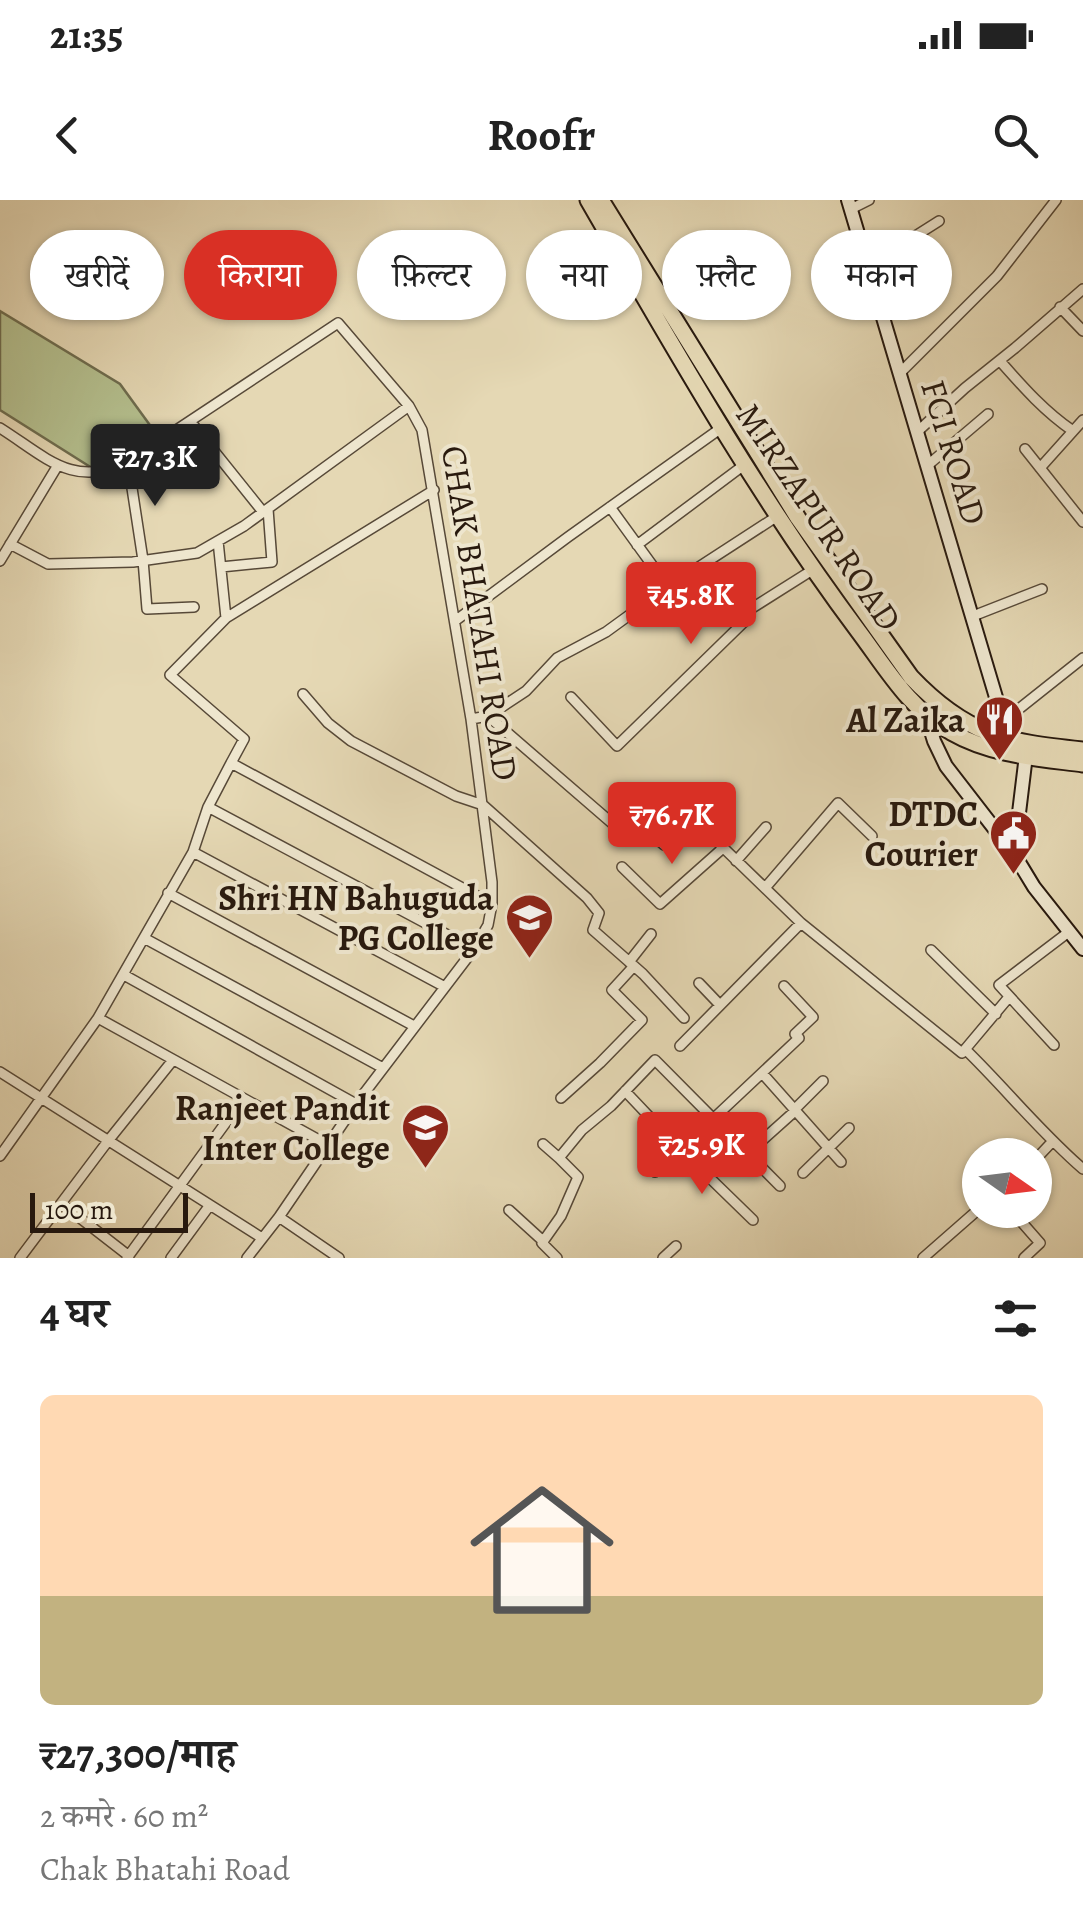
<!DOCTYPE html>
<html lang="hi">
<meta charset="utf-8">
<style>
:root{--surface:#fff;--page:#f2f2f2;--text:#222;--muted:#767676;--accent:#d93025}
body{margin:0;font-family:Alegreya,"Noto Serif Devanagari",serif;background:var(--page);color:var(--text);height:100vh;display:flex;flex-direction:column;font-size:38px;white-space:nowrap}
*{box-sizing:border-box;margin:0}
p{font-size:32px;color:var(--muted)}
.icon{flex:none;width:55px;height:55px;fill:none;stroke:currentColor;stroke-width:2;stroke-linecap:round;stroke-linejoin:round}
.map{position:relative;height:1058px;overflow:hidden}
.drawer{display:flex;flex-direction:column;background:var(--surface);flex:1}
.drawer>*{flex:none}
.hud{position:absolute;left:30px;top:30px;width:1025px;height:90px;display:flex;gap:20px}
.needle{width:65px;rotate:104deg}
.tools{position:absolute;left:962px;top:938px;display:grid;gap:20px}
.tools a{display:grid;place-items:center;width:90px;height:90px;border-radius:50%;background:var(--surface);box-shadow:0 2px 8px #0004;font-size:50px}
.scale{position:absolute;left:30px;bottom:25px;width:158px;box-sizing:border-box;padding-left:10px;border:5px solid #28190e;border-top:0;font-size:28px;line-height:35px;white-space:nowrap;color:#28190e;-webkit-text-stroke:8px #eee6ce;paint-order:stroke}
.price{position:absolute;translate:-50% -85px;padding:0 22px;border-radius:10px;background:var(--accent);color:#fff;font-size:32px;line-height:65px;filter:drop-shadow(0 2px 5px #0008)}
.price::after{content:'';position:absolute;left:50%;top:60px;width:30px;height:22px;margin-left:-15px;background:inherit;clip-path:polygon(0 0,100% 0,50% 100%)}
.price.current{background:#222;color:#fff}
ul{padding:0;list-style:none}
li{display:grid;align-content:center;gap:20px;height:530px;padding:0 40px}
li span{display:grid;place-items:center;height:310px;border-radius:15px;color:#555}
li>.icon{margin-inline-start:auto}
span .icon{width:180px;height:180px;fill:#fffc;stroke-width:1}
li b{font-size:42px}
h2{display:flex;justify-content:space-between;align-items:center;height:120px;padding:0 40px;font-size:42px}
.pill{padding:0 35px;border-radius:45px;background:var(--surface);box-shadow:0 2px 8px #0004;font-size:35px;line-height:90px}
.pill.current{background:var(--accent);color:#fff}
.status{display:flex;justify-content:space-between;align-items:center;height:70px;padding:0 50px;background:var(--surface);direction:ltr}
.status svg{height:28px;fill:currentColor}
header{display:flex;justify-content:space-between;align-items:center;height:130px;padding:0 40px;background:var(--surface);font-size:45px;font-weight:700}
.map>svg:first-child{display:block}
.green{fill:#b4bf8e;stroke:#6e6c4e;stroke-width:2.5}
.lines{fill:none;stroke-linecap:round;stroke-linejoin:round}
.street-casing{stroke:#574938;stroke-width:12}
.secondary-casing{stroke:#28190e;stroke-width:16}
.highway-casing{stroke:#28190e;stroke-width:19}
.street{stroke:#eee6ce;stroke-width:9}
.secondary{stroke:#eee6ce;stroke-width:12}
.highway{stroke:#e5d8b4;stroke-width:15}
.labels{text-anchor:middle;stroke-width:8;stroke-linejoin:round;paint-order:stroke}
.street-label{font-size:35px;fill:#28190e;stroke:#eee6ce}
.poi-label{font-size:35px;font-weight:bold;fill:#28190e;stroke:#eee6ce;text-anchor:end}
</style>
<div class="status"><b>21:35</b><svg viewBox="0 0 49 12"><path d="M0 12V9h3v3zM5 12V6h3v6zM10 12V3h3v9zM15 12V0h3v12zM26 1h20v11H26zM47 4h2v5h-2z"/></svg></div>
<header><svg class="icon" aria-label="back" viewBox="0 0 24 24"><path d="M15 5l-7 7 7 7"/></svg>Roofr<svg class="icon" aria-label="search" viewBox="0 0 24 24"><circle cx="10" cy="10" r="6"/><path d="M15 15l6 6"/></svg></header>
<div class="map">
<svg width="1083" height="1058" viewBox="0 0 1083 1058">
<rect width="100%" height="100%" fill="#e5d8b4"/>
<filter id="stains"><feTurbulence type="fractalNoise" baseFrequency=".002" numOctaves="4"/><feColorMatrix values="0 0 0 0 .2 0 0 0 0 .09 0 0 0 0 .02 0 0 0 .5 -.17"/></filter>
<radialGradient id="worn" r=".72"><stop offset=".6" stop-color="#630" stop-opacity="0"/><stop offset="1" stop-color="#630" stop-opacity=".3"/></radialGradient>
<path class="green" d="M0 111 120 184 152 228 92 268 0 210Z"/>
<g class="lines">
<defs>
<path id="street" d="M851 9 869 0
M865 58 909 40 939 21
M1060 107 1083 131
M1000 161C1023 187 1044 211 1073 231
M899 174 997 76 1056 0
M190 221 263 312
M0 228C46 257 73 289 128 262L338 123 409 206 422 230 471 519 492 682V704L488 725 474 749 356 904 279 1017 247 1058
M917 232 965 188 1015 148 1083 89
M1025 249 1083 322
M128 262 143 360 147 409 194 407
M928 265 988 214
M1040 268 1083 220
M610 307 668 387
M218 341 226 418
M10 344 48 364 133 362 197 353 244 326 409 206
M637 345 744 265
M0 361 58 265
M221 367 272 362 268 309
M973 416 1042 389
M455 421 568 337 724 226
M303 494 328 523 351 541 456 596 483 605 587 698 599 713 593 730 643 774 684 818
M571 497 617 546 747 419 749 410 814 369
M488 516 613 624 629 614 664 645 668 646 690 627 705 630 801 723 962 853 1009 797
M471 519 488 516 526 491 557 458 606 432 668 387 779 315
M1005 520 1083 458
M231 563 244 539 170 475 226 418 434 290
M208 607 474 749
M193 652 445 787
M736 661 766 627
M622 667 660 704 723 648
M765 688 838 603 872 636
M168 693 414 826
M144 738 383 868
M931 750 996 814
M629 762 651 734
M124 775 356 904
M699 783 720 805
M1054 845 999 785 1070 731
M680 846 801 723
M966 850C1006 889 1040 932 1083 969
M0 872 262 1038
M762 873 841 962
M625 891 678 947 655 972
M561 898 600 863 642 820 612 790 634 766
M794 910 823 881
M713 919 799 838 795 834 813 817 784 786
M543 944 559 958
M328 945 98 818 193 652 208 607 231 563 492 704
M678 947 753 1020
M747 954 795 911
M0 956 98 818
M1035 960 1052 942
M803 973 849 928
M62 1004 129 1056
M509 1010 543 1041
M1011 1010 1040 1043 1024 1058
M279 1017 339 1058
M20 1058 108 941 173 860
M127 1058 243 899
M171 1058 210 1005
M557 1058 542 1043 561 1016 578 977 559 958 582 930 611 906 655 860 780 986
M663 1058 676 1046
M923 1058 980 1008"/>
<path id="secondary" d="M848 0 1009 541
M926 515 934 541 946 566 1014 654 1034 687 1083 749
M1014 654 1027 547"/>
<path id="highway" d="M588 0C673 147 757 296 859 432 886 468 910 510 951 532 991 555 1038 558 1083 564
M601 0 798 318 911 477C967 536 1006 542 1083 550"/>
</defs>
<use href="#street" class="street-casing"/>
<use href="#secondary" class="secondary-casing"/>
<use href="#highway" class="highway-casing"/>
<use href="#street" class="street"/>
<use href="#secondary" class="secondary"/>
<use href="#highway" class="highway"/>
</g>
<defs>
<symbol id="restaurant-pin" viewBox="-11 -11 22 30"><path d="M0 17L-7.5 6A9.5 9.5 0 1 1 7.5 6Z" fill="#8f2418" stroke="#eee6ce"/><path d="M-5-6h1v4h1v-4h1v4h1v-4h1v5L-1.5 .5V6h-2V.5L-5-1ZM5-6V6H3V1.5H1.5Q1.5-4 5-6Z" fill="#fff"/></symbol>
<symbol id="civic-pin" viewBox="-11 -11 22 30"><path d="M0 17L-7.5 6A9.5 9.5 0 1 1 7.5 6Z" fill="#8f2418" stroke="#eee6ce"/><path d="M-.6-6.5H3V-4.5H.6V-3L4-1V1h2V6H-6V1h2V-1L-.6-3ZM-1.2 2.5V6h2.4V2.5Z" fill="#fff"/></symbol>
<symbol id="university-pin" viewBox="-11 -11 22 30"><path d="M0 17L-7.5 6A9.5 9.5 0 1 1 7.5 6Z" fill="#8f2418" stroke="#eee6ce"/><path d="M0-5L7-2L0 1L-7-2ZM-4 1L0 2.5L4 1V4Q0 6-4 4Z" fill="#fff"/></symbol>
<symbol id="school-pin" viewBox="-11 -11 22 30"><path d="M0 17L-7.5 6A9.5 9.5 0 1 1 7.5 6Z" fill="#8f2418" stroke="#eee6ce"/><path d="M0-5L7-2L0 1L-7-2ZM-4 1L0 2.5L4 1V4Q0 6-4 4Z" fill="#fff"/></symbol>
</defs>
<g fill-rule="evenodd">
<use href="#restaurant-pin" x="972" y="492" width="55" height="75"/>
<use href="#civic-pin" x="986" y="606" width="55" height="75"/>
<use href="#university-pin" x="502" y="690" width="55" height="75"/>
<use href="#school-pin" x="398" y="900" width="55" height="75"/>
</g>
<g class="labels">
<g class="street-label">
<text transform="translate(954 252) rotate(73)" y="12">FCI ROAD</text>
<text transform="translate(819 317) rotate(56)" y="12">MIRZAPUR ROAD</text>
<text transform="translate(480 413) rotate(81)" y="12">CHAK BHATAHI ROAD</text>
</g>
<g class="poi-label">
<text x="965" y="532">Al Zaika</text>
<text x="978" y="626">DTDC<tspan x="978" dy="40">Courier</tspan></text>
<text x="494" y="710">Shri HN Bahuguda<tspan x="494" dy="40">PG College</tspan></text>
<text x="390" y="920">Ranjeet Pandit<tspan x="390" dy="40">Inter College</tspan></text>
</g>
</g>
<rect width="100%" height="100%" filter="url(#stains)"/>
<rect width="100%" height="100%" fill="url(#worn)"/>
</svg>
<div class="tools">
<a><svg class="needle" viewBox="-14 -14 28 28"><path d="M0-13l5 13h-10z" fill="#e53935"/><path d="M0 13l5-13h-10z" fill="#767676"/></svg></a>
</div>
<div class="scale">100 m</div>
<b class="price current" style="left:155px;top:309px">₹27.3K</b>
<b class="price" style="left:691px;top:447px">₹45.8K</b>
<b class="price" style="left:672px;top:667px">₹76.7K</b>
<b class="price" style="left:702px;top:997px">₹25.9K</b>
<div class="hud">
<a class="pill">खरीदें</a>
<a class="pill current">किराया</a>
<a class="pill">फ़िल्टर</a>
<a class="pill">नया</a>
<a class="pill">फ़्लैट</a>
<a class="pill">मकान</a>
</div>
</div>
<section class="drawer">
<h2>4 घर<svg class="icon" aria-label="filters" viewBox="0 0 24 24"><path d="M4 7h16M4 17h16"/><circle cx="9" cy="7" r="2"/><circle cx="15" cy="17" r="2"/></svg></h2>
<ul>
<li><span style="background:linear-gradient(#ffd9b3 65%,#c2b280 0)"><svg class="icon" aria-label="home" viewBox="0 0 24 24"><path d="M3 11l9-7 9 7M6 9v11h12V9"/></svg></span><div><b>₹27,300/माह</b><p>2 कमरे · 60 m²</p><p>Chak Bhatahi Road</p></div></li>
</ul>
</section>
